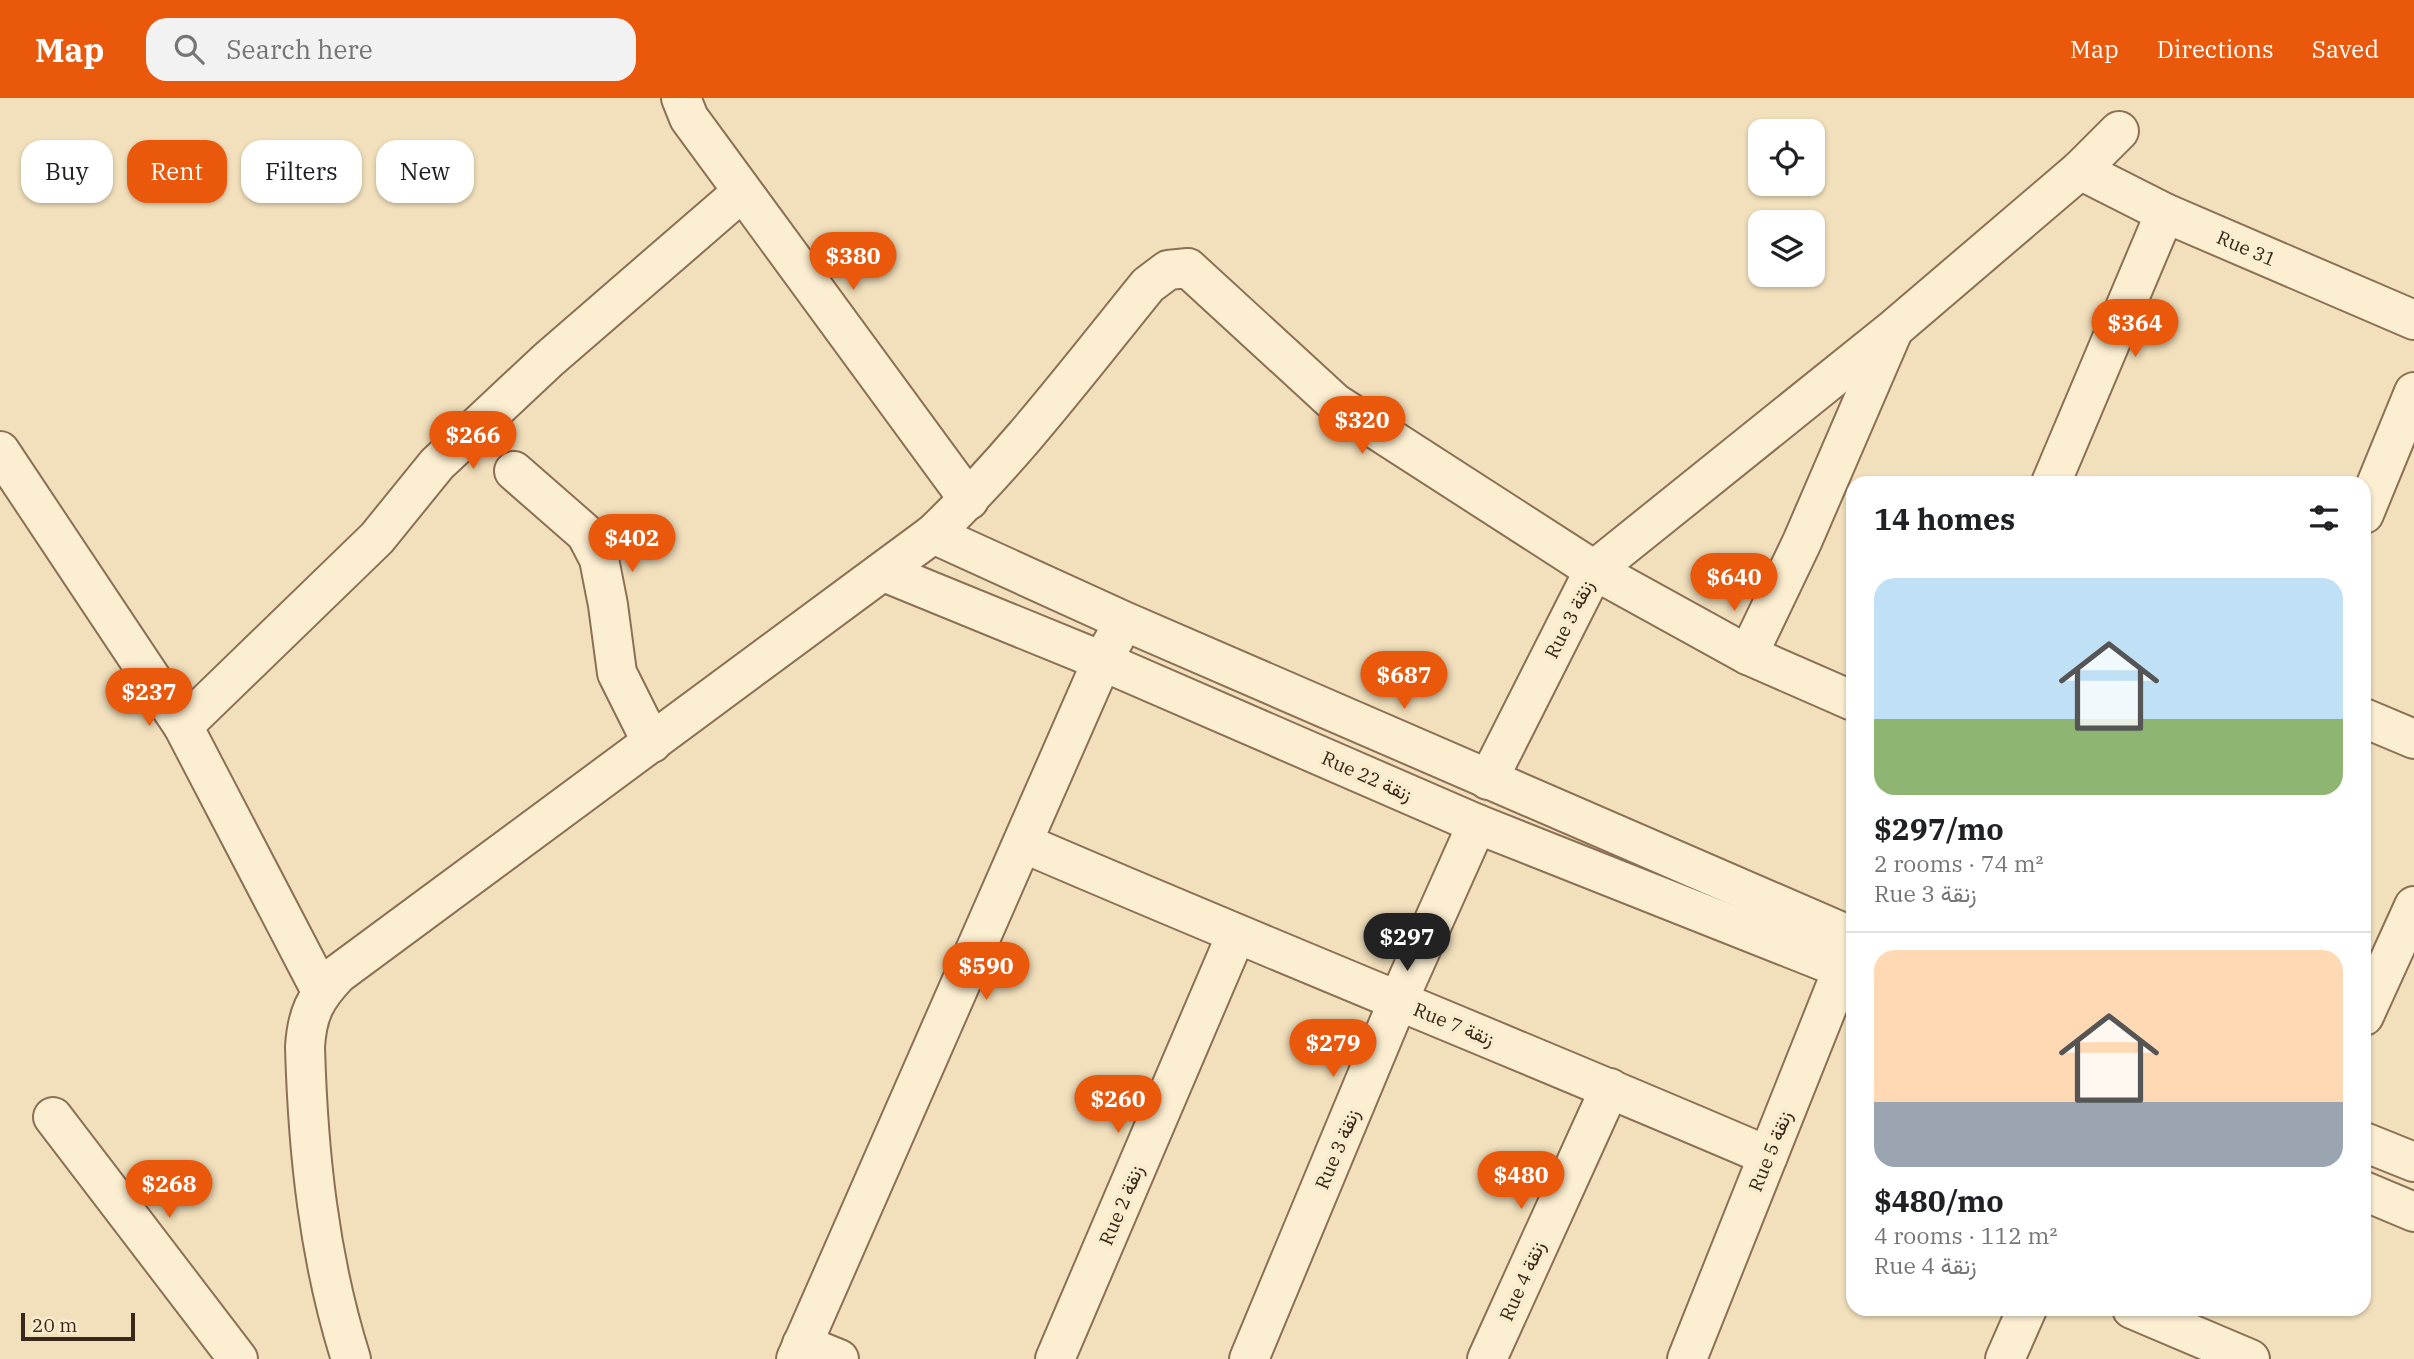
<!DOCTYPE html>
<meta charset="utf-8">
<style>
:root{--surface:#fff;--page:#f2f2f2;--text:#202124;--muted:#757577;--line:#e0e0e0;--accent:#ea580c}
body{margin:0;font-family:"IBM Plex Serif",Vazirmatn,serif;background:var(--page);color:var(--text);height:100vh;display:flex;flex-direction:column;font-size:26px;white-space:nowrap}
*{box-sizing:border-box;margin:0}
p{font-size:23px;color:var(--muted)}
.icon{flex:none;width:38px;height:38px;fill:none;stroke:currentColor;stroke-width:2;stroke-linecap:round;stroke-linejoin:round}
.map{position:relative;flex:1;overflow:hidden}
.side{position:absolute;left:1846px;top:378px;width:525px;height:840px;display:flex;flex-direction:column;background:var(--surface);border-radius:21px;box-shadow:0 2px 5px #0004}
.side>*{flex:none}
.top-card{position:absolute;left:21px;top:42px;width:665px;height:63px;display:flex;gap:14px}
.fabs{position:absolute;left:1748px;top:21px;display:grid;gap:14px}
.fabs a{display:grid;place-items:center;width:77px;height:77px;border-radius:14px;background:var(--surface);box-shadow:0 2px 5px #0004;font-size:35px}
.scale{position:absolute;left:21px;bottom:18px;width:114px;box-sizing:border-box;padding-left:7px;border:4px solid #39281a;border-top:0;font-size:19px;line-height:24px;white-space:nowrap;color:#39281a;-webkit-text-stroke:5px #f9ebcc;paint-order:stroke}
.price{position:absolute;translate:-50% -60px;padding:0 16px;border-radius:24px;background:var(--accent);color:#fff;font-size:23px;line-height:46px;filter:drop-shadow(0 2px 4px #0008)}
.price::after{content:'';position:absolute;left:50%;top:42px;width:21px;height:16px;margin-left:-10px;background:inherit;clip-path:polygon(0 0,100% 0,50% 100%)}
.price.selected{background:#222;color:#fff}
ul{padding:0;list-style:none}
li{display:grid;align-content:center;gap:14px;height:371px;padding:0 28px}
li+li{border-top:2px solid var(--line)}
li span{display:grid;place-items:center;height:217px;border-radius:21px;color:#555}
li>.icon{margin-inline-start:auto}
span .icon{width:126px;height:126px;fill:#fffc;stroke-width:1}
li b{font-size:30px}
h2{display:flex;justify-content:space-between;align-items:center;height:84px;padding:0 28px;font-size:30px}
.chip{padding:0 24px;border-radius:21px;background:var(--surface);box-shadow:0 2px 5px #0004;font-size:24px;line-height:63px}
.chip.selected{background:var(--accent);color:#fff}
header{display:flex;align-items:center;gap:42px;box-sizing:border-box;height:98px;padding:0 35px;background:var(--accent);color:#fff}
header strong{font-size:33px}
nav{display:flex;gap:38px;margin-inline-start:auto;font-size:24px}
.search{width:490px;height:63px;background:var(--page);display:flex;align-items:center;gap:18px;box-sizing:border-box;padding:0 24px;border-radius:21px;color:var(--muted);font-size:26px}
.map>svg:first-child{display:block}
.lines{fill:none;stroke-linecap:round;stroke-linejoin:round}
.minor-casing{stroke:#8c6f54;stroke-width:42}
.minor{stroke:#fceed0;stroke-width:38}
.labels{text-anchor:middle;stroke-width:7;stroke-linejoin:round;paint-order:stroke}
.street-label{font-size:19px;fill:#39281a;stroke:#f9ebcc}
</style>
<header>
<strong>Map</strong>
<div class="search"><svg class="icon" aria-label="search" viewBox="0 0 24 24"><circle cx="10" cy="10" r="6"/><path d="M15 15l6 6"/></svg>Search here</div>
<nav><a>Map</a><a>Directions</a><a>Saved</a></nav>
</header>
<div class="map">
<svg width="2414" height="1261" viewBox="0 0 2414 1261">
<rect width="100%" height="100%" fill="#f2e0bc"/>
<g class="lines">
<defs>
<g id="minor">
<path d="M681 0 689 20 969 402"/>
<path id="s1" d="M2080 72 2165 115 2414 222"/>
<path d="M0 353 183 628 321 893"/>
<path d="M514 373 586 436 599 461 608 507 617 575 652 645"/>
<path d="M2051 385 2165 115"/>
<path d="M2364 416 2414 294"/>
<path d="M933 436 1124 523 1853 839"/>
<path d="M884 474 1102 563 1477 726 1853 875"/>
<path d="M1748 557 1802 444 1893 233"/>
<path d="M2364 620 2414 641"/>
<path d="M183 628 377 440 437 366 548 262 742 94"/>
<path d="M1488 682 1594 472 1895 230 2080 72 2119 33"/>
<path d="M1023 745C1271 852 1521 952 1768 1058"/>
<path d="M2364 918 2414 808"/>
<path d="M53 1019 238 1261"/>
<path d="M2364 1044 2414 1064"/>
<path d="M2364 1093 2414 1114"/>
<path d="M2132 1211 2250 1261"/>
<path d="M802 1246 839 1261"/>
<path d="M351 1261C319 1160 308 1055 305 949 307 916 315 900 338 876L933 436C1013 360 1079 272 1148 187L1168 172 1188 170 1335 305 1594 472 1748 557 1853 603"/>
<path d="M796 1261 1102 563 1115 540"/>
<path d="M1055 1261 1236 837"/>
<path d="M1249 1261 1398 903 1477 726"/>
<path d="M1487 1261 1610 990"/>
<path d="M1687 1261 1852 847"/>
<path d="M2005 1261 2027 1211"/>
</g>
</defs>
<use href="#minor" class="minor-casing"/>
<use href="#minor" class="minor"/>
</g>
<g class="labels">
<g class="street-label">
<text dy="7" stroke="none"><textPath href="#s1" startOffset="184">Rue 31</textPath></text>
<text transform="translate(1569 521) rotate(-63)" y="7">Rue 3 زنقة</text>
<text transform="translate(1367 678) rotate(24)" y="7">Rue 22 زنقة</text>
<text transform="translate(1454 926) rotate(22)" y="7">Rue 7 زنقة</text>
<text transform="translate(1337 1051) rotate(-67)" y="7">Rue 3 زنقة</text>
<text transform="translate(1770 1053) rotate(-68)" y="7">Rue 5 زنقة</text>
<text transform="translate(1121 1107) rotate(-67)" y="7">Rue 2 زنقة</text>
<text transform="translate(1522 1183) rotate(-66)" y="7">Rue 4 زنقة</text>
</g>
</g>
</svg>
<div class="fabs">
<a><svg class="icon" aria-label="locate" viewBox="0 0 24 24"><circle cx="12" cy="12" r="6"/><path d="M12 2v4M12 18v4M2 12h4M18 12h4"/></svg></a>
<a><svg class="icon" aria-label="layers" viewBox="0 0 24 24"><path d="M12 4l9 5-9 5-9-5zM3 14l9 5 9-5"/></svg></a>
</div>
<div class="scale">20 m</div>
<b class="price" style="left:853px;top:194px">$380</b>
<b class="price" style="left:2135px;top:261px">$364</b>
<b class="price" style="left:1362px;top:358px">$320</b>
<b class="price" style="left:473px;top:373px">$266</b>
<b class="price" style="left:632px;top:476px">$402</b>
<b class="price" style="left:1734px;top:515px">$640</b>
<b class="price" style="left:1404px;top:613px">$687</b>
<b class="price" style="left:149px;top:630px">$237</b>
<b class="price selected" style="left:1407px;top:875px">$297</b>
<b class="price" style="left:986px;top:904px">$590</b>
<b class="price" style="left:1333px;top:981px">$279</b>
<b class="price" style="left:1118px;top:1037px">$260</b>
<b class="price" style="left:1521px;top:1113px">$480</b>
<b class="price" style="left:169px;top:1122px">$268</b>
<div class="top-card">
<a class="chip">Buy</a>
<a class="chip selected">Rent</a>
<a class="chip">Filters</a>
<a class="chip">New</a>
</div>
<section class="side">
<h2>14 homes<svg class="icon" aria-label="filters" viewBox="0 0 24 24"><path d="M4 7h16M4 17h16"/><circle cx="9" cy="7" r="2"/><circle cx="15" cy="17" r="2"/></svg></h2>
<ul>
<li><span style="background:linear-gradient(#bfe0f5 65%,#8fb573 0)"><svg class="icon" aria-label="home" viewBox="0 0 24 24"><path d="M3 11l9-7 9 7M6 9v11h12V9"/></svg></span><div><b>$297/mo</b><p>2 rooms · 74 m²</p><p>Rue 3 زنقة</p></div></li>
<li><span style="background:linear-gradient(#ffd9b3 70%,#9aa5b1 0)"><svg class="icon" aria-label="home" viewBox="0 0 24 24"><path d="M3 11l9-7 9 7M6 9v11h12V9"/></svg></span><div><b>$480/mo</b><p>4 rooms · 112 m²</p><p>Rue 4 زنقة</p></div></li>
</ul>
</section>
</div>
